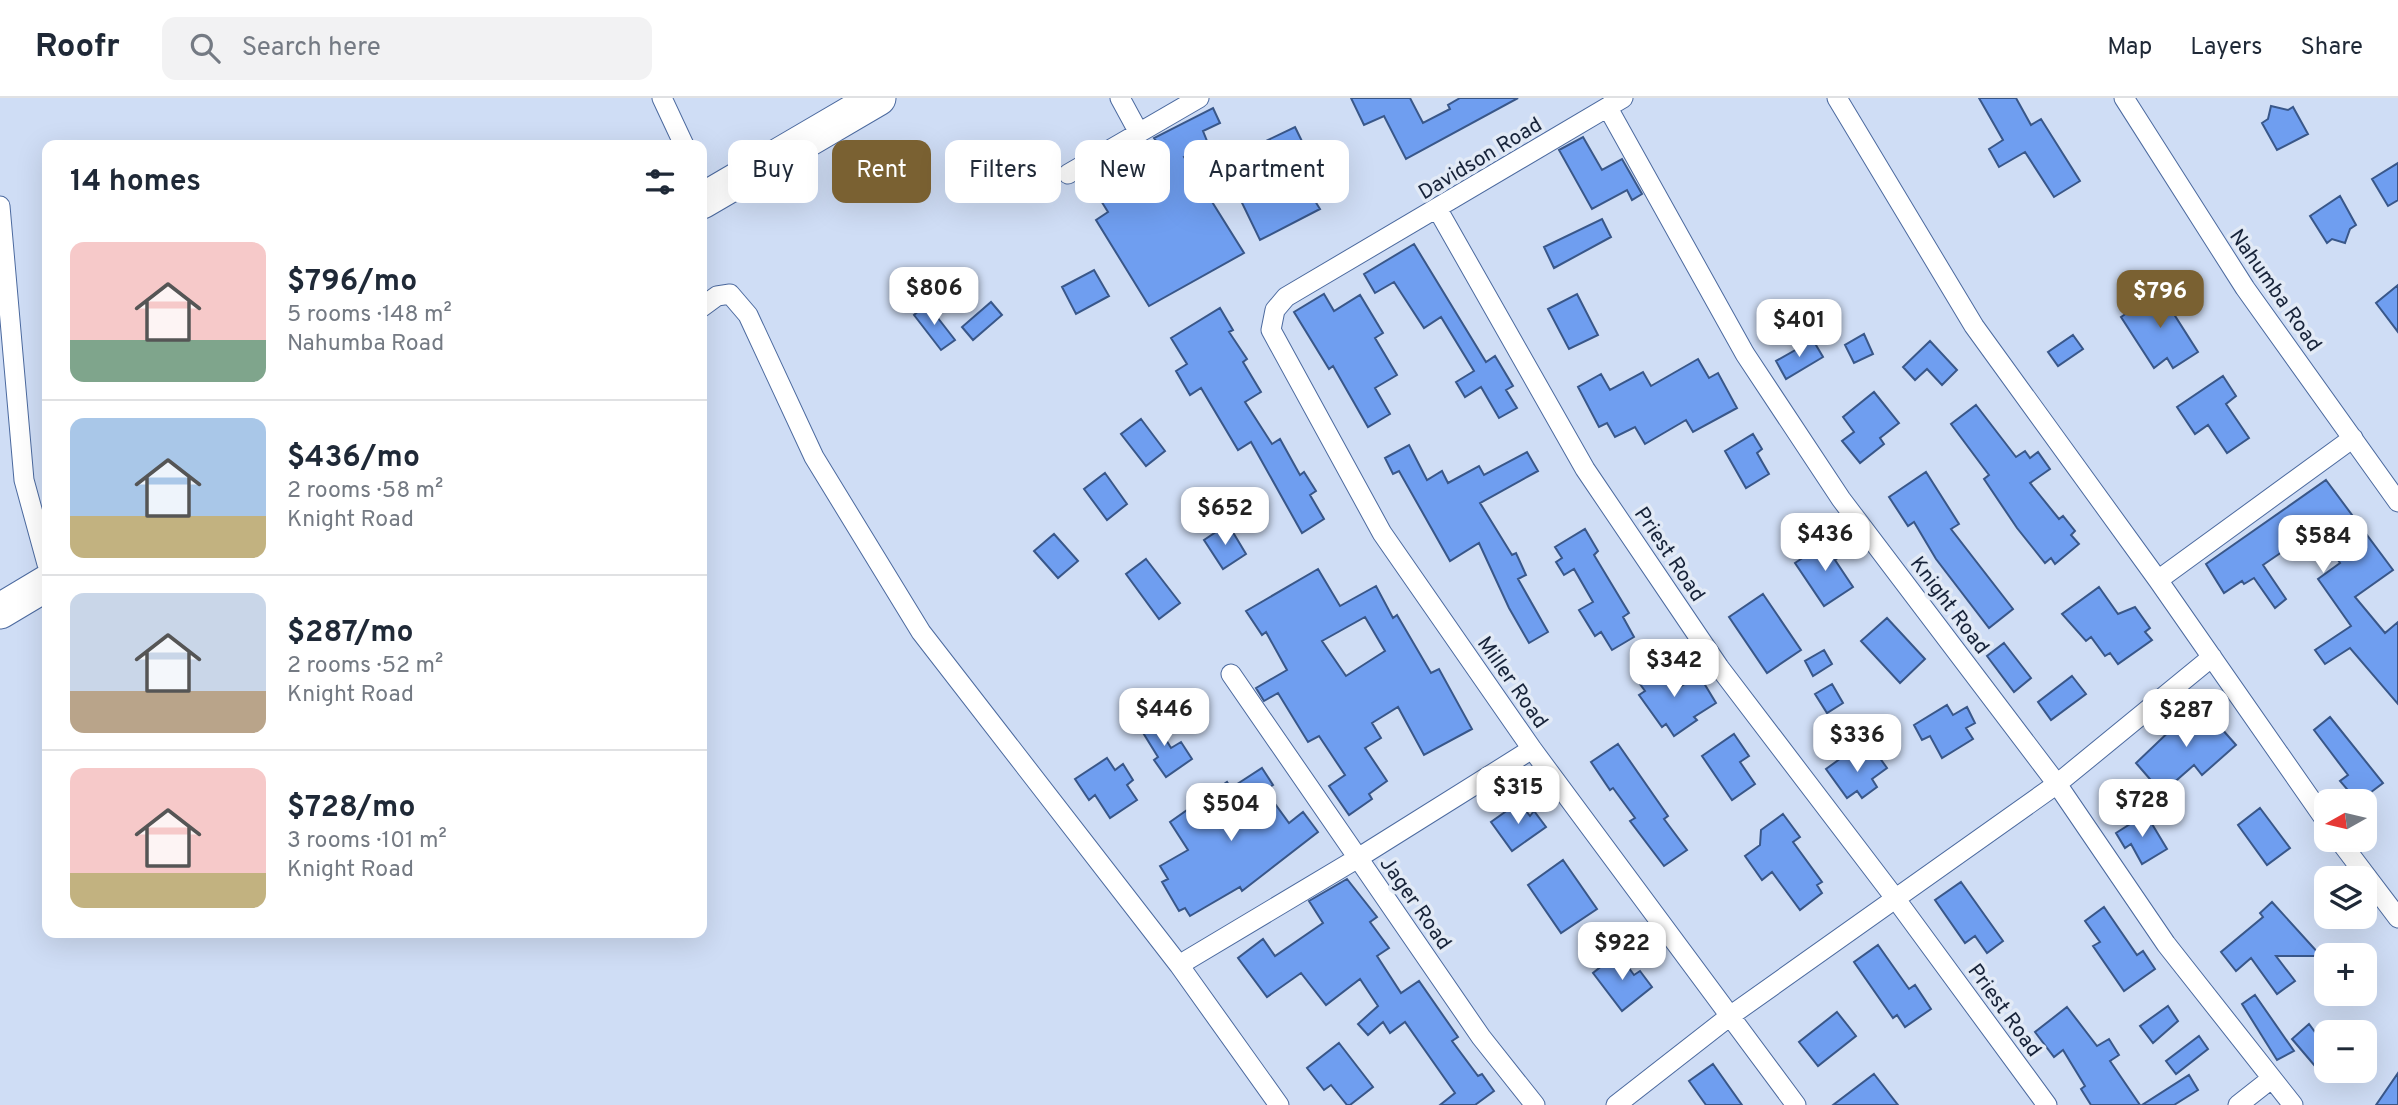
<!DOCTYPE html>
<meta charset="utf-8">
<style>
:root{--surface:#fff;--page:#f2f2f3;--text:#1f2937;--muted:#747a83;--line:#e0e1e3;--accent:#7a6132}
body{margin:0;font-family:Overpass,sans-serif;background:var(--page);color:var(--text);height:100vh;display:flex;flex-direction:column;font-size:26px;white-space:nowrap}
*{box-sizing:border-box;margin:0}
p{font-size:23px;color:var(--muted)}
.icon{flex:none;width:38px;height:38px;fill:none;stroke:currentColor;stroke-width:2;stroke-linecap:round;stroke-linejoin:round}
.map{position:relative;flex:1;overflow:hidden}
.side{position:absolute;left:42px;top:42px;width:665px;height:798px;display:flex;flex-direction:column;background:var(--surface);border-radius:14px;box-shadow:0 7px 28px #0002}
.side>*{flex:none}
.guide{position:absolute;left:728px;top:42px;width:665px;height:63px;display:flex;gap:14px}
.needle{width:46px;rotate:262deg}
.controls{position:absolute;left:2314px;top:691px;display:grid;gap:14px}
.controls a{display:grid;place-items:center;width:63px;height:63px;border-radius:14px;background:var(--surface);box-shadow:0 7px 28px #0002;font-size:35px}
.price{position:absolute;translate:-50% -60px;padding:0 16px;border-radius:14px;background:#fff;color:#222;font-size:23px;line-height:46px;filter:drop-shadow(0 2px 4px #0008)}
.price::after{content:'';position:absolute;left:50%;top:42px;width:21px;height:16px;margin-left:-10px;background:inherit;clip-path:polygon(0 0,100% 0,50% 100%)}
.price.selected{background:var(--accent);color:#fff}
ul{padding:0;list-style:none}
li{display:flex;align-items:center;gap:21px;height:175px;padding:0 28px}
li+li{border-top:2px solid var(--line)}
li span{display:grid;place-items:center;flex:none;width:196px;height:140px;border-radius:14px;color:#555}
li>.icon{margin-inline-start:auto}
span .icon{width:84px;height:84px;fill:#fffc;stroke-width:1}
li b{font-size:30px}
h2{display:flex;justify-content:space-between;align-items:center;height:84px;padding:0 28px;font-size:30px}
.chip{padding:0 24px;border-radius:14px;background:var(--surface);box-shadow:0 7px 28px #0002;font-size:24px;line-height:63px}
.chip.selected{background:var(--accent);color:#fff}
header{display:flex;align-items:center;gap:42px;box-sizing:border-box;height:98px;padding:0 35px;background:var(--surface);border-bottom:2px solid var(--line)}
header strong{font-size:33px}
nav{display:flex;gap:38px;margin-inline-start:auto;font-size:24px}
.search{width:490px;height:63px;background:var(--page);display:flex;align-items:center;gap:18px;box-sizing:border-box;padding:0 24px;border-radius:14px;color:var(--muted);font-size:26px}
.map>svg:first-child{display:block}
.building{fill:#6f9ef0;stroke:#395789;stroke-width:2;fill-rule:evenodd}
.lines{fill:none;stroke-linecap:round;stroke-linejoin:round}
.street-casing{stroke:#4c6a9f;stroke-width:21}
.highway-casing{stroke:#4c6a9f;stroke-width:37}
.street{stroke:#fff;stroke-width:19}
.highway{stroke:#fff;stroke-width:35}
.labels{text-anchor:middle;stroke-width:7;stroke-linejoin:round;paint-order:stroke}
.street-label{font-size:21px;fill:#172339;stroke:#e2eaf6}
</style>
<header>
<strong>Roofr</strong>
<div class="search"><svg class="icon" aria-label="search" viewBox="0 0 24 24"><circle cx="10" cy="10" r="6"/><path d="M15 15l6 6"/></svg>Search here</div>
<nav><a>Map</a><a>Layers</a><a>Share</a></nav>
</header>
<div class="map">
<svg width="2398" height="1007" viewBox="0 0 2398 1007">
<rect width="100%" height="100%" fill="#cfddf5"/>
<path class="building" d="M1351 0H1410L1423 25 1450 11 1448 7 1460 0H1518L1406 61 1384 18 1364 27Z
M1979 0H2016L2031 27 2041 21 2080 83 2054 99 2025 54 1999 69 1989 51 2003 42Z
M2271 8 2288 12 2293 9 2308 36 2277 52 2262 25 2268 21Z
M1213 10 1220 25 1203 33 1209 48 1184 59 1244 155 1149 208 1096 122 1108 114 1090 85 1157 44 1154 40Z
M1295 29 1317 74 1302 82 1320 111 1260 142 1228 76 1252 65 1245 53Z
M1583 39 1602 72 1622 61 1642 96 1632 102 1627 92 1592 111 1559 52Z
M2398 65V102L2388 108 2372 81Z
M2340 98 2356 127 2350 131 2345 145 2332 141 2327 145 2310 118Z
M1602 121 1611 139 1554 170 1544 149Z
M1414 146 1486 264 1495 258 1513 288 1506 292 1517 310 1499 320 1481 289 1465 299 1456 284 1474 273 1441 219 1424 230 1394 184 1375 195 1364 176Z
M1094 172 1109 198 1076 216 1062 189Z
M2398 187V234L2376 205Z
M2168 188 2181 208 2172 213 2198 254 2173 270 2167 260 2154 270 2121 219Z
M1324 196 1334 213 1360 197 1383 235 1375 240 1397 277 1375 290 1390 316 1368 329 1333 268 1329 271 1294 214Z
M1577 196 1598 237 1569 251 1548 211Z
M991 204 1002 217 973 242 962 229Z
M927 206 955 242 941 252 914 217Z
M1220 210 1233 232 1229 234 1247 261 1243 264 1261 294 1245 304 1272 346 1280 341 1300 377 1304 374 1316 393 1310 397 1324 421 1302 435 1251 344 1238 352 1201 290 1190 297 1176 273 1187 266 1171 240Z
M1864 236 1873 256 1854 265 1845 247Z
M2073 237 2083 251 2058 268 2048 254Z
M1813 242 1823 259 1786 281 1776 263Z
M1930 243 1957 272 1942 287 1927 271 1915 282 1903 269Z
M1698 261 1709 280 1718 275 1737 310 1693 334 1686 322 1645 346 1635 329 1615 339 1607 325 1599 329 1578 289 1601 276 1610 292 1643 274 1651 288Z
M2223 278 2236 298 2226 306 2249 340 2227 355 2208 327 2195 336 2177 309Z
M1874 294 1899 325 1880 340 1884 346 1860 365 1842 343 1854 334 1843 319Z
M1976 307 2016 359 2025 353 2030 360 2038 354 2050 371 2030 385 2059 421 2063 418 2075 433 2071 437 2079 446 2055 466 2051 460 2045 465 2017 430 1984 381 1989 377 1951 326Z
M1141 321 1165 353 1146 368 1121 336Z
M1753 336 1762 351 1757 355 1769 376 1746 390 1725 353Z
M1409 347 1427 382 1442 373 1448 385 1479 368 1484 377 1527 354 1538 373 1480 405 1512 457 1516 455 1526 477 1518 481 1548 534 1529 545 1509 510 1479 445 1450 463 1399 373 1393 376 1385 360Z
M1926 374 1959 426 1951 431 2013 511 1989 530 1936 461 1914 424 1908 428 1889 399Z
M1105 375 1127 406 1107 422 1084 391Z
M2326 382 2393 472 2355 499 2385 535 2398 524V606L2350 550 2325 566 2315 552 2351 528 2318 481 2340 465 2317 430 2263 467 2286 501 2275 510 2254 480 2244 486 2242 483 2224 495 2206 466Z
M1228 426 1246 456 1223 471 1204 442Z
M1585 431 1598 453 1594 457 1629 515 1623 519 1634 539 1612 552 1601 534 1595 538 1579 512 1593 504 1574 471 1564 477 1556 464 1562 460 1555 449Z
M1054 436 1078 463 1058 480 1034 453Z
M1831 441 1842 457 1835 462 1853 489 1824 508 1795 465Z
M1146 461 1180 505 1159 521 1126 476Z
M1318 471 1340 508 1376 488 1393 520 1397 517 1431 575 1439 571 1472 631 1424 657 1398 609 1372 625 1381 640 1365 650 1387 683 1369 696 1372 701 1349 717 1329 688 1345 677 1319 638 1308 644 1278 595 1264 603 1256 590 1287 572 1266 534 1262 537 1246 513ZM1365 519 1385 553 1346 578 1322 543Z
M2099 489 2118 516 2135 509 2150 530 2145 534 2152 542 2118 566 2110 555 2105 558 2091 539 2086 543 2062 516Z
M1763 496 1801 552 1767 575 1729 519Z
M1887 520 1925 561 1900 585 1861 543Z
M2004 545 2031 580 2014 594 1987 558Z
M1824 552 1832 566 1813 578 1805 563Z
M1648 568 1654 576 1665 568 1680 589 1699 577 1716 605 1694 619 1697 622 1674 638 1666 626 1662 629 1639 597 1645 593 1634 578Z
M2072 578 2086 596 2051 622 2038 604Z
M1832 586 1843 605 1827 615 1815 596Z
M2199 605 2236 647 2202 677 2194 667 2162 695 2136 665Z
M1947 607 1953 617 1967 609 1975 625 1966 630 1973 641 1942 660 1930 638 1922 642 1914 627Z
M1151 617 1171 650 1181 644 1192 661 1166 679 1154 662 1158 659 1137 625Z
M2330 619 2383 685 2358 704 2340 683 2348 677 2314 632Z
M1734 636 1749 658 1740 664 1755 686 1732 702 1702 658Z
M1618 646 1668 718 1664 721 1687 752 1664 768 1630 723 1635 720 1613 690 1610 692 1591 664Z
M1874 652 1887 670 1872 681 1877 689 1862 700 1857 693 1847 700 1826 671 1848 655 1856 665Z
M1107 660 1115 672 1123 666 1133 682 1127 687 1137 702 1110 720 1095 697 1089 702 1075 681Z
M1262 670 1273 687 1265 692 1289 725 1303 714 1318 734 1242 793 1240 789 1190 818 1185 810 1179 813 1162 784 1168 781 1160 768 1188 752 1170 724 1227 684 1231 690Z
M1519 704 1530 718 1534 713 1546 729 1512 753 1491 724Z
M2260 710 2290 750 2267 767 2238 727Z
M1783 716 1800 739 1793 744 1822 784 1817 787 1822 795 1800 812 1772 774 1762 782 1745 758 1760 747 1761 732Z
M2146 716 2167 751 2142 766 2131 746 2125 750 2116 735Z
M1563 762 1597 811 1561 835 1528 787Z
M1347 781 1377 819 1370 824 1389 850 1377 858 1401 895 1419 883 1458 939 1452 943 1478 978 1482 976 1494 993 1475 1007H1440L1455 995 1405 924 1390 935 1383 924 1368 937 1358 926 1378 908 1360 881 1326 907 1301 875 1267 899 1238 860 1263 841 1275 858 1323 825 1309 803Z
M1961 784 2003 843 1987 855 1975 838 1965 845 1935 802Z
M2272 804 2321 858H2276L2295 883 2277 896 2251 860 2236 873 2221 854 2263 819 2260 815Z
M2104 809 2137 857 2143 853 2155 871 2124 893 2093 848 2100 844 2085 823Z
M1878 847 1909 891 1915 887 1931 911 1905 929 1897 917 1893 920 1854 864Z
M1618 855 1634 877 1640 873 1652 889 1622 913 1593 875Z
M2255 897 2294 953 2277 962 2242 906Z
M2168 908 2178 923 2153 945 2140 928Z
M2067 909 2097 948 2109 941 2119 957 2110 963 2140 1007H2091L2081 991 2085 988 2063 952 2054 959 2035 934Z
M1837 914 1856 938 1818 968 1799 944Z
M2326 925V981L2292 941 2309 926 2315 934Z
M2199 938 2208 951 2176 976 2166 963Z
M1339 945 1373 989 1350 1007H1347L1331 987 1324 992 1307 970Z
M1713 966 1742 1007H1706L1689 983Z
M2398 975V1007H2376Z
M1874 976 1898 1007H1833Z
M2189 977 2198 992 2174 1007H2142Z"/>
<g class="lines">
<defs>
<path id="street" d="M662 0 684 47
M1120 0 1139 35
M1623 0 1286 199 1275 212 1271 232 1382 435 1532 651 1796 1007
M1837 0 1974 228 2158 482 2326 723
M2124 0 2245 190 2398 404
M1608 10 1745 256 1841 401 2057 686 2166 846 2293 1007
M1068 76 1199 0
M0 108 24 382 47 466
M1438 112 1585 371 1719 569 1895 800 2047 1007
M702 209 717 198 730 196 748 217 814 359 921 534 1179 867 1279 1007
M2158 482 2353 340
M1532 651 1358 760 1481 939 1535 1007
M2339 742 2398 820
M1179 867 1358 760 1231 576
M1616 1007 1730 918 2057 686 2212 559
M2238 1007 2271 981"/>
<path id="highway" d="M702 103 878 0
M0 513 47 485"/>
</defs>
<use href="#street" class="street-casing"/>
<use href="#highway" class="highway-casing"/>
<use href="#street" class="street"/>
<use href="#highway" class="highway"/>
</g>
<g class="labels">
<g class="street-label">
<text transform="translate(1480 60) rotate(-31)" y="7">Davidson Road</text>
<text transform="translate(2276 192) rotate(55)" y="7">Nahumba Road</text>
<text transform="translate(1670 456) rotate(56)" y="7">Priest Road</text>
<text transform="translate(1950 507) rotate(53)" y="7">Knight Road</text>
<text transform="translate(1513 584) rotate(55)" y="7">Miller Road</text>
<text transform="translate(1416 805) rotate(55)" y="7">Jager Road</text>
<text transform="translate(2005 912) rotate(54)" y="7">Priest Road</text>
</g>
</g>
</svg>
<div class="controls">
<a><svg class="needle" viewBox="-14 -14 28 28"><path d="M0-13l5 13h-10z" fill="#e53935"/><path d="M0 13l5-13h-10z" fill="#747a83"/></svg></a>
<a><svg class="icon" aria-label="layers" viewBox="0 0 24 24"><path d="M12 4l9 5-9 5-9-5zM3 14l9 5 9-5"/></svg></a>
<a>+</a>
<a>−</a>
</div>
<b class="price" style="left:934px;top:229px">$806</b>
<b class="price selected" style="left:2160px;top:232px">$796</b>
<b class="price" style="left:1799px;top:261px">$401</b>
<b class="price" style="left:1225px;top:449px">$652</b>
<b class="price" style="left:1825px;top:475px">$436</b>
<b class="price" style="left:2323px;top:477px">$584</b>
<b class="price" style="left:1674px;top:601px">$342</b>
<b class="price" style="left:1164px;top:650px">$446</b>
<b class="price" style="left:2186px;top:651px">$287</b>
<b class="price" style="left:1857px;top:676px">$336</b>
<b class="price" style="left:1518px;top:728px">$315</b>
<b class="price" style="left:2142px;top:741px">$728</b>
<b class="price" style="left:1231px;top:745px">$504</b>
<b class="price" style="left:1622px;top:884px">$922</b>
<div class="guide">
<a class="chip">Buy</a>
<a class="chip selected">Rent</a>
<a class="chip">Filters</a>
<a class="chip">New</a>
<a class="chip">Apartment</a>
</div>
<section class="side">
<h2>14 homes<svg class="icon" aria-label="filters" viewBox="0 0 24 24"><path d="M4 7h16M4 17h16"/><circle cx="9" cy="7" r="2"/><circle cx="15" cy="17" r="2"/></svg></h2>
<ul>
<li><span style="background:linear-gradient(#f6c9c9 70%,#7fa58c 0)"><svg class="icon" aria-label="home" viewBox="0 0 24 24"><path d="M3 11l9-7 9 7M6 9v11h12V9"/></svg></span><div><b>$796/mo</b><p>5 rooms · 148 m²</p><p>Nahumba Road</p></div></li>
<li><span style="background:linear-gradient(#a9c7e8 70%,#c2b280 0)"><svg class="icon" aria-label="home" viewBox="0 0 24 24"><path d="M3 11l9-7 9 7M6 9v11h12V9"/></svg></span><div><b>$436/mo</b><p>2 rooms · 58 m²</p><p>Knight Road</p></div></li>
<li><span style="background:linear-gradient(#c9d6e8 70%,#b9a48a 0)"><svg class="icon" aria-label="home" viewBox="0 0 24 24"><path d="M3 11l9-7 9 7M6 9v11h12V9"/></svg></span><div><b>$287/mo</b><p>2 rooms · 52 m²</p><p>Knight Road</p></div></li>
<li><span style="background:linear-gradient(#f6c9c9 75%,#c2b280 0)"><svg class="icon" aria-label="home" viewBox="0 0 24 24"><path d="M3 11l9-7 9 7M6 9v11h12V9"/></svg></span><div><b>$728/mo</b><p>3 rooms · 101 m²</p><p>Knight Road</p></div></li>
</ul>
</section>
</div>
